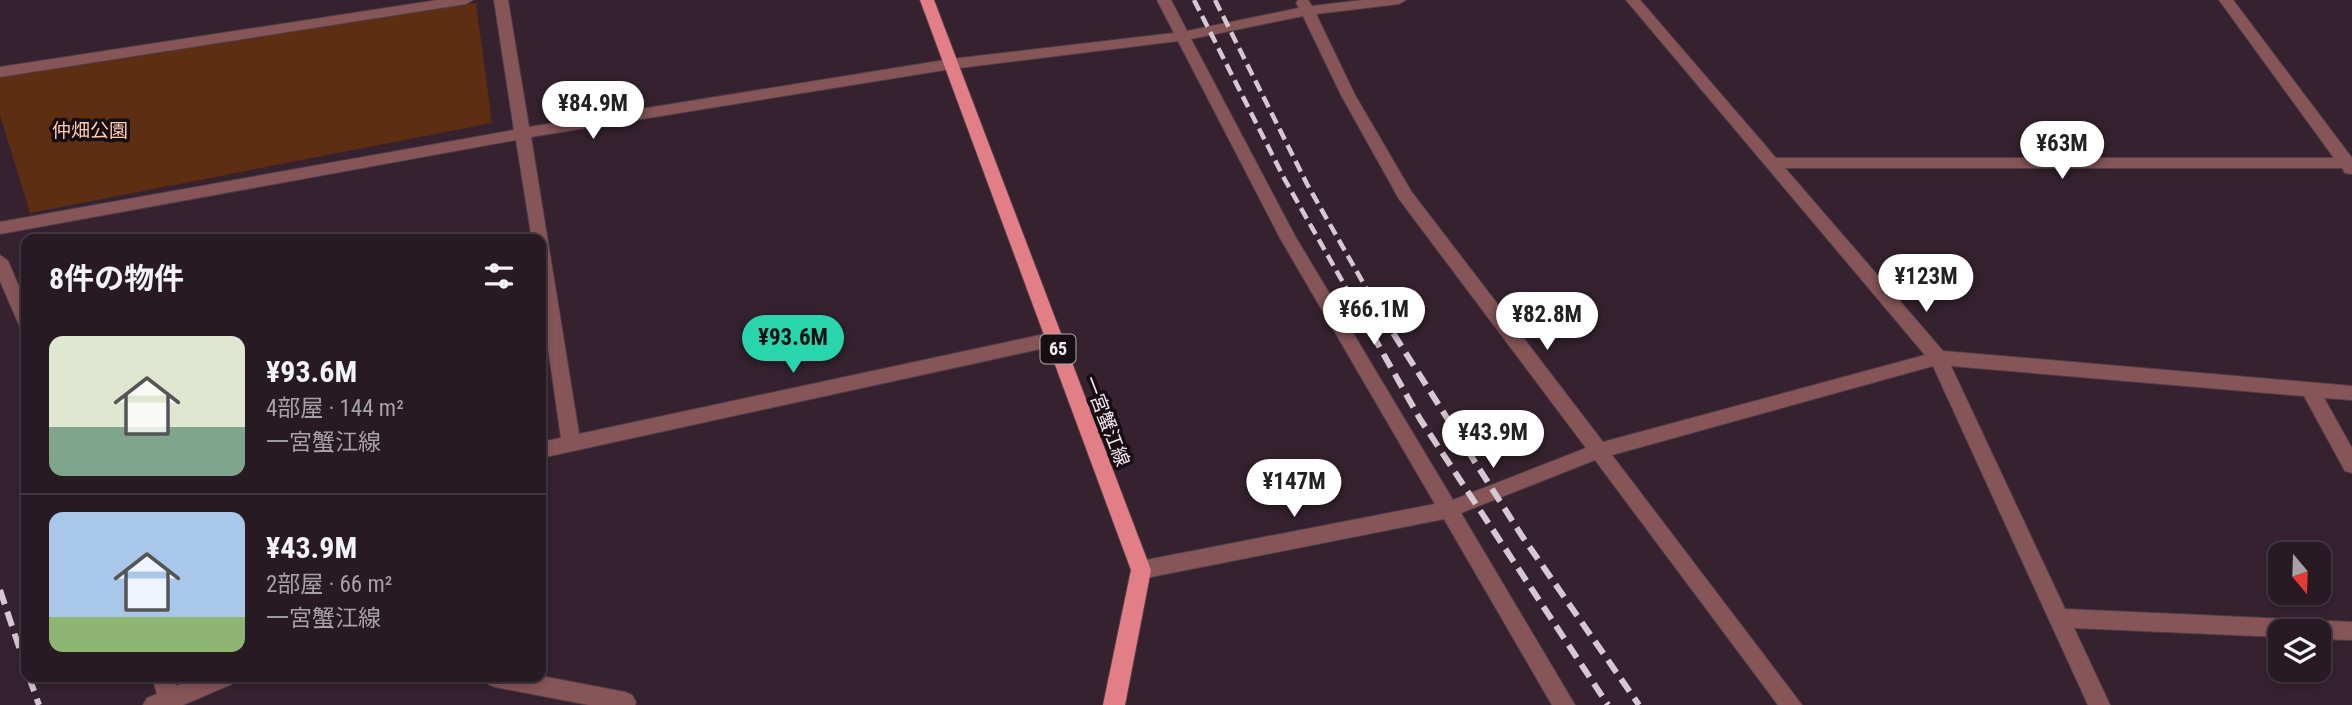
<!DOCTYPE html>
<html lang="ja">
<meta charset="utf-8">
<style>
:root{--surface:#281a22;--page:#34272f;--text:#f1f3f6;--muted:#a5a1a5;--line:#443840;--accent:#28d5ad}
body{margin:0;font-family:"Roboto Condensed","Noto Sans JP",sans-serif;background:var(--page);color:var(--text);height:100vh;display:flex;flex-direction:column;font-size:26px;white-space:nowrap}
*{box-sizing:border-box;margin:0}
p{font-size:23px;color:var(--muted)}
.icon{flex:none;width:38px;height:38px;fill:none;stroke:currentColor;stroke-width:2;stroke-linecap:round;stroke-linejoin:round}
.map{position:relative;flex:1;overflow:hidden}
.details{position:absolute;left:21px;top:234px;width:525px;height:448px;display:flex;flex-direction:column;background:var(--surface);border-radius:14px;box-shadow:0 4px 10px #0003,0 0 0 2px var(--line)}
.details>*{flex:none}
.needle{width:46px;rotate:161deg}
.buttons{position:absolute;left:2268px;top:542px;display:grid;gap:14px}
.buttons a{display:grid;place-items:center;width:63px;height:63px;border-radius:14px;background:var(--surface);box-shadow:0 4px 10px #0003,0 0 0 2px var(--line);font-size:35px}
.price{position:absolute;translate:-50% -60px;padding:0 16px;border-radius:24px;background:#fff;color:#222;font-size:23px;line-height:46px;filter:drop-shadow(0 2px 4px #0008)}
.price::after{content:'';position:absolute;left:50%;top:42px;width:21px;height:16px;margin-left:-10px;background:inherit;clip-path:polygon(0 0,100% 0,50% 100%)}
.price.current{background:var(--accent);color:#111}
ul{padding:0;list-style:none}
li{display:flex;align-items:center;gap:21px;height:175px;padding:0 28px}
li+li{border-top:2px solid var(--line)}
li span{display:grid;place-items:center;flex:none;width:196px;height:140px;border-radius:14px;color:#555}
li>.icon{margin-inline-start:auto}
span .icon{width:84px;height:84px;fill:#fffc;stroke-width:1}
li b{font-size:30px}
h2{display:flex;justify-content:space-between;align-items:center;height:84px;padding:0 28px;font-size:30px}
.map>svg:first-child{display:block}
.green{fill:#5d2e11}
.lines{fill:none;stroke-linecap:round;stroke-linejoin:round}
.minor-casing{stroke:#503e49;stroke-width:2}
.major-casing{stroke:#503e49;stroke-width:2}
.minor{fill:#865558;fill-rule:evenodd}
.major{fill:#e27e86;fill-rule:evenodd}
.rail-far1{stroke:#d6c8d1;stroke-width:4.5;stroke-dasharray:12 6;stroke-linecap:butt}
.rail{stroke:#d6c8d1;stroke-width:6;stroke-dasharray:15 8;stroke-linecap:butt}
.labels{text-anchor:middle;stroke-width:7;stroke-linejoin:round;paint-order:stroke}
.shield{fill:#170e14;stroke:#b2a7ae;stroke-width:2}
.shield-label{font-size:18px;font-weight:bold;fill:#f5e8f0}
.park-label{font-size:19px;fill:#fecbaf;stroke:#170e14}
.street-label{font-size:19px;fill:#f5e8f0;stroke:#170e14}
</style>
<div class="map">
<svg width="2352" height="705" viewBox="0 0 2352 705">
<rect width="100%" height="100%" fill="#35222e"/>
<path class="green" d="M476 3 492 123 30 213 0 115V71Z"/>
<g class="lines">
<defs>
<path id="minor" d="M438 0H473L466 4 0 77V67Z
M494 0H508L529 127 951 59 1174 33 1157 0H1171L1187 31 1299 8 1296 3 1298 0H1308L1312 6 1363 0H1406L1399 4 1316 14 1355 95 1411 191 1603 442 1925 355 1626 0H1640L1776 158H2334L2219 0H2233L2352 158V174L2345 173 2342 168H1785L1943 351 2352 386V400L2324 398 2352 448V473L2345 471 2304 396 1951 366 2065 609 2352 622V640L2319 639V632H2280V637L2074 628 2110 705H2088L1933 366 1612 455 1802 705H1778L1595 460 1461 513 1575 705H1552L1444 519 1141 579 1134 576 1131 570 1134 564 1141 561 1435 504 1280 238 1178 41 951 69 531 137 579 434 1054 332 1060 334 1063 339 1060 344 1054 346 541 458V442L561 438 541 299V240H532L516 140 0 234V222L514 130ZM1303 16 1341 95 1399 199 1586 448 1453 500 1295 236 1191 39Z
M0 255 8 261 26 303V329L20 327 0 281Z
M541 676 625 692 632 695 636 702 635 705H589L495 687 488 684 485 677Z
M152 677H173L176 686 199 677H235L232 684 183 705H143L147 698 157 694Z"/>
<path id="major" d="M920 0H934L1151 570 1125 705H1103L1131 570Z"/>
</defs>
<use href="#minor" class="minor-casing"/>
<use href="#major" class="major-casing"/>
<use href="#minor" class="minor"/>
<use href="#major" class="major"/>
<path class="rail-far1" d="M1194 0 1285 180 1362 316
M1215 0 1307 184 1382 316"/>
<path class="rail" d="M1361 314 1420 419 1608 705
M1381 314 1522 536 1639 705
M0 590 26 668
M29 677 39 705"/>
</g>
<g class="labels">
<rect class="shield" x="1040.5" y="334.5" width="35" height="29" rx="5"/>
<g class="shield-label">
<text x="1058" y="355">65</text>
</g>
<g class="park-label">
<text x="90" y="137">仲畑公園</text>
</g>
<g class="street-label">
<text transform="translate(1107 421) rotate(69)" y="7">一宮蟹江線</text>
</g>
</g>
</svg>
<div class="buttons">
<a><svg class="needle" viewBox="-14 -14 28 28"><path d="M0-13l5 13h-10z" fill="#e53935"/><path d="M0 13l5-13h-10z" fill="#a5a1a5"/></svg></a>
<a><svg class="icon" aria-label="layers" viewBox="0 0 24 24"><path d="M12 4l9 5-9 5-9-5zM3 14l9 5 9-5"/></svg></a>
</div>
<b class="price" style="left:593px;top:141px">¥84.9M</b>
<b class="price" style="left:2062px;top:181px">¥63M</b>
<b class="price" style="left:1926px;top:314px">¥123M</b>
<b class="price" style="left:1374px;top:347px">¥66.1M</b>
<b class="price" style="left:1547px;top:352px">¥82.8M</b>
<b class="price current" style="left:793px;top:375px">¥93.6M</b>
<b class="price" style="left:1493px;top:470px">¥43.9M</b>
<b class="price" style="left:1294px;top:519px">¥147M</b>
<section class="details">
<h2>8件の物件<svg class="icon" aria-label="filters" viewBox="0 0 24 24"><path d="M4 7h16M4 17h16"/><circle cx="9" cy="7" r="2"/><circle cx="15" cy="17" r="2"/></svg></h2>
<ul>
<li><span style="background:linear-gradient(#dfe7d0 65%,#7fa58c 0)"><svg class="icon" aria-label="home" viewBox="0 0 24 24"><path d="M3 11l9-7 9 7M6 9v11h12V9"/></svg></span><div><b>¥93.6M</b><p>4部屋 · 144 m²</p><p>一宮蟹江線</p></div></li>
<li><span style="background:linear-gradient(#a9c7e8 75%,#8fb573 0)"><svg class="icon" aria-label="home" viewBox="0 0 24 24"><path d="M3 11l9-7 9 7M6 9v11h12V9"/></svg></span><div><b>¥43.9M</b><p>2部屋 · 66 m²</p><p>一宮蟹江線</p></div></li>
</ul>
</section>
</div>
